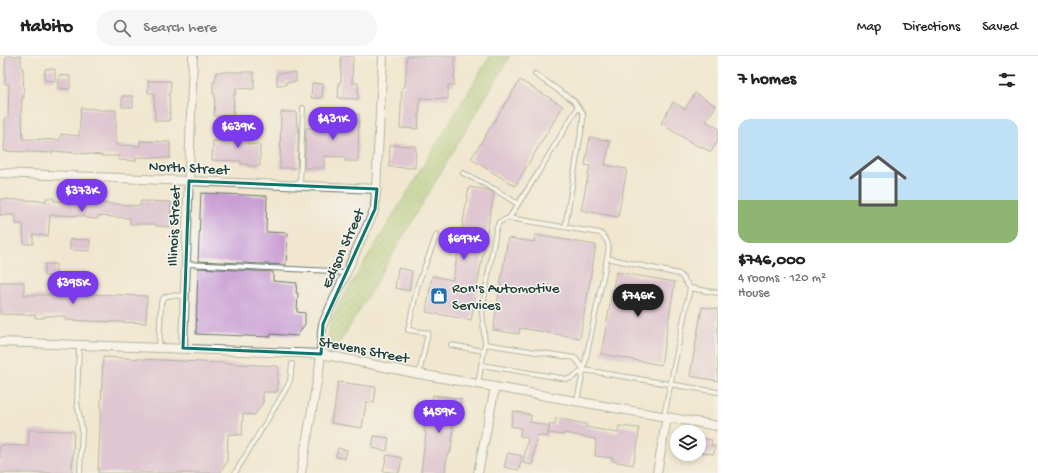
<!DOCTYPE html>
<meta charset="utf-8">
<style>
:root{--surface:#fff;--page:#f6f6f6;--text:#222;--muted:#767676;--line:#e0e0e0;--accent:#7c3aed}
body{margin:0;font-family:"Gochi Hand",sans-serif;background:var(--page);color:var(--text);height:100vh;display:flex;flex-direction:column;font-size:15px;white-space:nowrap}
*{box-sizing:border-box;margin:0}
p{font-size:13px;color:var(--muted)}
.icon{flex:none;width:22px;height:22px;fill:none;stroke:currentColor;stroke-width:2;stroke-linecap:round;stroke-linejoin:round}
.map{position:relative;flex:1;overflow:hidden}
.drawer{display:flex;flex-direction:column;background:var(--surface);width:320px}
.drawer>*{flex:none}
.tools{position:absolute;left:670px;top:369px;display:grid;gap:8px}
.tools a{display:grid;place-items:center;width:36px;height:36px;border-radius:50%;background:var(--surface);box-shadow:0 2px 6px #0003;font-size:20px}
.price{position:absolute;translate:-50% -34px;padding:0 9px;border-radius:14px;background:var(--accent);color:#fff;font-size:13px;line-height:26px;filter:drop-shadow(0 1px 2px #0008)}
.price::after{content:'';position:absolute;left:50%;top:24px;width:12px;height:9px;margin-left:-6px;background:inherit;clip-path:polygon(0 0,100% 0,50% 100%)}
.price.on{background:#222;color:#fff}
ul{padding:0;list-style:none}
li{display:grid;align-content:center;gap:8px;height:212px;padding:0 20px}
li+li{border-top:1px solid var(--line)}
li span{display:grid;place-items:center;height:124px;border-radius:12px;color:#555}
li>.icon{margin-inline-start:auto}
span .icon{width:72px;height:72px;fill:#fffc;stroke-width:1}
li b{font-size:17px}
h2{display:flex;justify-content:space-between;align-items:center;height:48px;padding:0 20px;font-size:17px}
header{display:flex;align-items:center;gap:24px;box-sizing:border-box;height:56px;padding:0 20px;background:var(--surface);border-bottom:1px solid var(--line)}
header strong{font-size:19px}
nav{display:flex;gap:22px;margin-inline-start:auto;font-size:14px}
.search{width:280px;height:36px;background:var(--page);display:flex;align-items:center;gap:10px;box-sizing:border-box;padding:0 14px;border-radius:16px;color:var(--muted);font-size:15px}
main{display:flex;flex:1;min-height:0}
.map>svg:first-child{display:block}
.park{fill:url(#park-dots);stroke:#608252}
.building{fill:#c99dd3}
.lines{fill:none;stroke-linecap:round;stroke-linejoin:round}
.service-casing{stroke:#68786b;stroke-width:6}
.minor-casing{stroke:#68786b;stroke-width:10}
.service{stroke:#fff;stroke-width:4}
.minor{stroke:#fff;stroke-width:8}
.marked{fill:none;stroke:#0f766e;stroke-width:3;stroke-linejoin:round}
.labels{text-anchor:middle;stroke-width:3;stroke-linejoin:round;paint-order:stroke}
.street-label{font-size:15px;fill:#1f3d34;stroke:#f6f6f2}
.poi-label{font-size:15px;fill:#1f3d34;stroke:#f6f6f2;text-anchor:start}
</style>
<header>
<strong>Habito</strong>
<div class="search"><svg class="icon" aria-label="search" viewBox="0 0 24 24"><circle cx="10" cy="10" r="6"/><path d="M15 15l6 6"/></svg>Search here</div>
<nav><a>Map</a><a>Directions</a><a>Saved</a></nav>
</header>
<main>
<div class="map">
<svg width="718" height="417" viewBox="0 0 718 417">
<defs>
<pattern id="park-dots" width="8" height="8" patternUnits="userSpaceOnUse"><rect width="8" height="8" fill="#a1c671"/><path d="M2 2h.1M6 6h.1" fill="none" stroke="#83a25e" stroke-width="1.8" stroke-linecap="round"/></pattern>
</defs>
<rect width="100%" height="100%" fill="#f6f6f2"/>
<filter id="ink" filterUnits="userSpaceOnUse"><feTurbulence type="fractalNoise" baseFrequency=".025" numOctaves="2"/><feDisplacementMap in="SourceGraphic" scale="8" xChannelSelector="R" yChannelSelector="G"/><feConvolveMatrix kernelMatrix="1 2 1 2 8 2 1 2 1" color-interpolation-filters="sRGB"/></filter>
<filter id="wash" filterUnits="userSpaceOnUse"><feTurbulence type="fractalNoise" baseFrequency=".012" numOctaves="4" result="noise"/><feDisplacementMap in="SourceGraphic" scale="16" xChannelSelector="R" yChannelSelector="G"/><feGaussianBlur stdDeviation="0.9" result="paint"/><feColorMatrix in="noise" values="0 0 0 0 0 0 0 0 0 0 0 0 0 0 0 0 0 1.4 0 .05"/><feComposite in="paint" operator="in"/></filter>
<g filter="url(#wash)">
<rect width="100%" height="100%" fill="#f1e7d0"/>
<path class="park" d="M490 0H510L337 292C322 288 331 265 335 255Z"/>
<g id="blocks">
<path class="building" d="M6 0H21V12H23L24 42 22 41 21 62H22L23 83 60 84 61 78 79 80 81 52 97 53V54H116V89L140 90V85L170 86V102L136 101V105L118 104 119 100H101V99L53 95V97L4 95 5 83V62H8L9 28H5V13Z
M341 0H353L352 27H358V43L338 42 339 26H341Z
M407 0H455L454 29H448V43L420 42 418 73 400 72 402 31H405Z
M45 13H55V25L44 24Z
M216 16H254V33L236 32V38H234L233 61 214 60 215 38H213V26H215Z
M277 17H296V26H286V29H277Z
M59 19 70 20V33L58 32Z
M520 24 563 50 515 130 471 103Z
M148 25H171L170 37H169L170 65H155L154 37H148Z
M312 27 323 28 322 42H311Z
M695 37 716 50 706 65 718 72V84L711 96 700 90 699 91 668 72 669 71 661 67 673 46 685 53Z
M122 40H133V51H122Z
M281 56H296L297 71H299L297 111 296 112H280Z
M329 57 359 58 358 105H345V101L324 100V112H304L306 72 329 73Z
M236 68H248V88L260 89V110H248V108H241V105L212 104 213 85 235 86Z
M590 81 610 85 605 109 627 113 618 161 581 154 590 110 585 109Z
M390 89 416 90 415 112 389 111Z
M469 131 489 134 494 137 471 264 426 256 432 220 453 224Z
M201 137 267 140 266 176 288 177 286 209 198 205Z
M46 142H54V145H59V146L86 147V143L99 144V147L140 150 141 145 171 146 170 163H175L174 171 156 170V168H130V162L98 160V163L85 162V160L50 159 48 180 33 178V188H24L23 168H16V159H0V143L46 145Z
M535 179 596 189 580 282 520 272 519 278 493 274 508 182 534 186Z
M70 183 90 184V195L70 194Z
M45 208H56V220H44Z
M198 212 273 216V225L297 227 296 237H298L297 256 305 257V268L297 280 271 278V281L196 278Z
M398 212 412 215 409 235 395 232Z
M616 216 675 226 661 309 601 298Z
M0 226H24V239H82V235L92 236V238L147 240 146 267 65 264V260H44V262H35V259L0 258Z
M702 251 718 253V325L690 320Z
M103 301 278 310 277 336H263V346L255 359 243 358 242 379 228 378 227 406 220 417H98Z
M338 326 376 331 374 347 366 346 362 372 331 367 333 355H334Z
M433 339 461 343 459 355 454 354 452 386 450 398H447L445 417H421L426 376H424L425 363H429Z
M513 355 531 359 530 366 549 370 548 381 537 379 532 409 523 407 528 382 520 380 521 372 511 370Z
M556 362 586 368V371L618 377 619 370 639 372 638 386 633 409 613 405V402L595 400 596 385H595V383L564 377 563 379 548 377 550 368 555 369Z
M29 374 74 375 72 417H0V389L28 390Z
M374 380 389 382 387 395 372 392Z
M699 382 712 384 711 390H715L714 398 699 396Z
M338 392 347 394 345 403 336 401Z
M508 397 522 400 519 414 504 411Z
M387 399 402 402 399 417 383 415Z"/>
</g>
</g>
<g filter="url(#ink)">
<use href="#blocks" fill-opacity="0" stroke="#68786b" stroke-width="1"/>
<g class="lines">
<defs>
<path id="service" d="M535 18 574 45 578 51
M463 117 494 133 518 148
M300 129 303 52
M509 162 538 117 578 51 583 57V65L565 171
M186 208 333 215 346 218
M485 288 575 302 584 314 718 336
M79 289 77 347 82 373 80 417
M451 289 484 295
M159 292 161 247C164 236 175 240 184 240
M481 309 567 323 571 322 584 314
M419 318 428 277 408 274 418 228 437 178
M478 328 485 288 482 255 496 174 499 166 509 162 600 177C609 184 610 191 607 202
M577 345 607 202 679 218 683 222 690 232
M664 360 690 232 718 237
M235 417 286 333 290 325 292 308"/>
<path id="minor" d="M0 117 377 133
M0 286 321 298 419 318 495 331 718 370
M183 292 193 0
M301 417 319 314 321 298 322 275 323 268 375 153 383 0
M478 417 495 331
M657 417 667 361"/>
</defs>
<use href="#service" class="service-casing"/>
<use href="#minor" class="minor-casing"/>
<use href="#service" class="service"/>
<use href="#minor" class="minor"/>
</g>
</g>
<path d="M0 0H718V417H0ZM189 125 377 133 375 153 323 268 321 298 183 292Z" fill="#f1e7d0" fill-opacity=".55" fill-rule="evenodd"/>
<path class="marked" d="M189 125 377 133 375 153 323 268 321 298 183 292Z"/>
<defs>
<symbol id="shop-square" viewBox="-11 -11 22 22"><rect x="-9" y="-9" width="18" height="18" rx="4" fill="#1f6fb2" stroke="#f6f6f2"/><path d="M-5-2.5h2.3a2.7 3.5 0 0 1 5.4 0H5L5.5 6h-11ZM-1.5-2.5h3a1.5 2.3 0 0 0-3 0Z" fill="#fff"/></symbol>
</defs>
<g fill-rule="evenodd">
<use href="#shop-square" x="429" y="230" width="20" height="20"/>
</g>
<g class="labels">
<g class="street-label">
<text transform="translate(189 111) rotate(3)" y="5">North Street</text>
<text transform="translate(173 170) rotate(-88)" y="5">Illinois Street</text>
<text transform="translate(342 192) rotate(-66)" y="5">Edison Street</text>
<text transform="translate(364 293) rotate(11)" y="5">Stevens Street</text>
</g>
<g class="poi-label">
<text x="452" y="236">Ron's Automotive<tspan x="452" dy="17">Services</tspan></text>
</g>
</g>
</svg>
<div class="tools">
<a><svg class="icon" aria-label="layers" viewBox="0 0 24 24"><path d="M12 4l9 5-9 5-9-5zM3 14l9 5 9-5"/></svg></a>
</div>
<b class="price" style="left:333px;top:85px">$431K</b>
<b class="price" style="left:238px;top:93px">$639K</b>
<b class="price" style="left:82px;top:157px">$373K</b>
<b class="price" style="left:464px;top:205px">$697K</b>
<b class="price" style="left:73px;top:249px">$395K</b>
<b class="price on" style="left:638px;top:262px">$746K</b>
<b class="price" style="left:439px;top:378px">$459K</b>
</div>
<section class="drawer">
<h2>7 homes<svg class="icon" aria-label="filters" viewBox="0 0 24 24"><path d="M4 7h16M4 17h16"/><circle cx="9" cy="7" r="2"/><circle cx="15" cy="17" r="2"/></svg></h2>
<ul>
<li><span style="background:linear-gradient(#bfe0f5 65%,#8fb573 0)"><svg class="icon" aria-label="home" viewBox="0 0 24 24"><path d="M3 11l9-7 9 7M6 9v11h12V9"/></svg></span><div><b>$746,000</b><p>4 rooms · 120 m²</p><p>House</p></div></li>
</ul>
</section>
</main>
